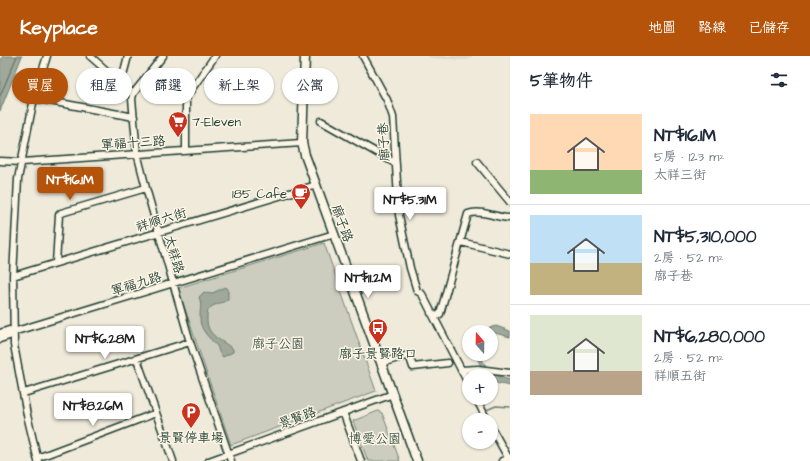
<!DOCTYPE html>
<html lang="zh-TW">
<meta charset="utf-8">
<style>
:root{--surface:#fff;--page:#f6f6f7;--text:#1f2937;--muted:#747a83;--line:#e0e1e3;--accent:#b45309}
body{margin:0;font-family:"Architects Daughter","LXGW WenKai TC",sans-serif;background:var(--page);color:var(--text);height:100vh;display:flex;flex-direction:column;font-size:15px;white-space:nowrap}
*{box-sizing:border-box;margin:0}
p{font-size:13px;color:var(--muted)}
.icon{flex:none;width:22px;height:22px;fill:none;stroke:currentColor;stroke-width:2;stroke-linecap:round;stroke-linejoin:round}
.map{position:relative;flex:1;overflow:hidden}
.side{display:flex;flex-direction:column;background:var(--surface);width:300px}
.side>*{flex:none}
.top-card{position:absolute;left:12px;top:12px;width:380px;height:36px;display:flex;gap:8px}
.needle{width:26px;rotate:340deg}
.buttons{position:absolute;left:462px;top:269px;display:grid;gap:8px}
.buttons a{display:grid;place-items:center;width:36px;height:36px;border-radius:50%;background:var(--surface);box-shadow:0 1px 3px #0004;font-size:20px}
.price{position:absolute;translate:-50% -34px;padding:0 9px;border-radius:4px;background:#fff;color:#222;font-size:13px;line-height:26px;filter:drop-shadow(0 1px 2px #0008)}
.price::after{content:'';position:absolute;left:50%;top:24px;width:12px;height:9px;margin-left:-6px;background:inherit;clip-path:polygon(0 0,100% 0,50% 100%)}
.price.current{background:var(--accent);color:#fff}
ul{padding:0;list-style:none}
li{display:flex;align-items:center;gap:12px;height:100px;padding:0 20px}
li+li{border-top:1px solid var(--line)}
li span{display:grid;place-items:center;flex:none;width:112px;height:80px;border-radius:0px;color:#555}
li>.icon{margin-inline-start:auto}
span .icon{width:48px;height:48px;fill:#fffc;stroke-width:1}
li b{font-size:17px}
h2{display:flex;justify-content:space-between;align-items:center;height:48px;padding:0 20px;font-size:17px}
.tag{padding:0 14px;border-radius:18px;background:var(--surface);box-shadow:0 1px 3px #0004;font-size:14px;line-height:36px}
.tag.current{background:var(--accent);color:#fff}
header{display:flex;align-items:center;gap:24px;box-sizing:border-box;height:56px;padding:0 20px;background:var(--accent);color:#fff}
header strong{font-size:19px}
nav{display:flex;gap:22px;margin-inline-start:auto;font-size:14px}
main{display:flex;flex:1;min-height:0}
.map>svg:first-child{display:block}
.built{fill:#dedbcc}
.green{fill:#cccdbf;stroke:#76857a}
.water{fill:#9fa89a;stroke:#6c7d71}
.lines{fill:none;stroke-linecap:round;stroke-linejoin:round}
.shore{stroke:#52685d;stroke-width:1}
.stream{stroke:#6c7d71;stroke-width:1.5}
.minor-casing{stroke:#1f3d34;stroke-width:9}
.major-casing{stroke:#1f3d34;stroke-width:11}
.minor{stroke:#fcf5e5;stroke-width:6}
.major{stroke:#fcf5e5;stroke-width:8}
.labels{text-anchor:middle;stroke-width:3;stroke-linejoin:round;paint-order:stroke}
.poi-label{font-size:13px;fill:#1f3d34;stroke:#fcf5e5}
.street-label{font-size:13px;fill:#1f3d34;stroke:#fcf5e5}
.park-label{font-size:13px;fill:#425a50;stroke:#fcf5e5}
</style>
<header>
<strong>Keyplace</strong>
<nav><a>地圖</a><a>路線</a><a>已儲存</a></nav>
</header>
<main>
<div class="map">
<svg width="510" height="405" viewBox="0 0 510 405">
<rect width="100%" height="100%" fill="#efeada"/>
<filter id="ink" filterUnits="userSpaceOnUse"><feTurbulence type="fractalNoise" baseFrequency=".025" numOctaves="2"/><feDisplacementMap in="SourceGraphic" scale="8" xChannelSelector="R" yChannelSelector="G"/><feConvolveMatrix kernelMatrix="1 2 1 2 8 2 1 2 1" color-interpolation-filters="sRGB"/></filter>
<g filter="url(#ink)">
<path class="built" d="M428 0H473L467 4 431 2Z"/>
<path class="green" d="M324 187 376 335 231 389 178 232Z
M378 355 382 357 400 405H368L353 365Z"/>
<path class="water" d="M3 0H22L0 55V6Z
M226 231 228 233V243C223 248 214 247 209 253 207 255 207 259 207 262 206 280 222 284 233 293V296L223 301C218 297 219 294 217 290 209 281 199 274 200 260 200 252 202 249 199 241L204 236 210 238Z
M496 270 510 275V281L491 276H479L481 274Z
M475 298H480C485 313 494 320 510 324V330L491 326V320H486Z"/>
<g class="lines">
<path class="shore" d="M0 40 17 0"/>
<path class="stream" d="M484 355 496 350 510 351"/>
<defs>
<path id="minor" d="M90 0 133 38
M163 0 133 38 132 43 137 97 146 132 190 286 231 405
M363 0 387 44 393 61 399 159 410 212 417 235 422 238 469 329
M121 27 128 0
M34 42 134 61
M321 65 395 107
M186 94V41L215 0
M0 105 22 106 302 87
M477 106 510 146
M461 186 510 198
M56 207 59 159 61 157 146 132
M13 220 316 129
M431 257 437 260 440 258 468 158C481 153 497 162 510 162
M0 277 9 274 13 276
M0 283 9 280 13 276 334 178
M137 303 173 405
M381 307 409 299 413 311 448 307
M461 314 478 313 510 317
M24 337 190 286
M476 342 487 364
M343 356 361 405
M491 371 510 405
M37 402 156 357
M38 405 27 359 14 289 13 220 18 123 34 42 47 0
M209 405 393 338
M502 405 510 402"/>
<path id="major" d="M305 0 302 87 305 99 417 405"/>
</defs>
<use href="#minor" class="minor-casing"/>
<use href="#major" class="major-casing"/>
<use href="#minor" class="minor"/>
<use href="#major" class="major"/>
</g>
</g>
<defs>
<symbol id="supermarket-pin" viewBox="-11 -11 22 30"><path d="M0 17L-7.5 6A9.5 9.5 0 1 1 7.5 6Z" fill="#c8321e" stroke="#fcf5e5"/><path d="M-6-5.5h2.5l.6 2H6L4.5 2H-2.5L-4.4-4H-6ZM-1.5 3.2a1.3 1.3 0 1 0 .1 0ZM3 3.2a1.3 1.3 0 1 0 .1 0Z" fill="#fff"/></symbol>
<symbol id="cafe-pin" viewBox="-11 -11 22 30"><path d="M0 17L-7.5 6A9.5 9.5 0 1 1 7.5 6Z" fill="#c8321e" stroke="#fcf5e5"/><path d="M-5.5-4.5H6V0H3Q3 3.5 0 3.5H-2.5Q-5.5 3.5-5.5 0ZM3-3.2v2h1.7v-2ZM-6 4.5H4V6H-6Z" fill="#fff"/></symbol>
<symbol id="bus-pin" viewBox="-11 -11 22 30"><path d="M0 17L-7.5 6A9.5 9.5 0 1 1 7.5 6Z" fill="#c8321e" stroke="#fcf5e5"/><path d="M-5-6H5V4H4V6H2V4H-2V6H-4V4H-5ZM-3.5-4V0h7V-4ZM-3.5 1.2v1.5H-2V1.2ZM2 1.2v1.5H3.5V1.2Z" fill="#fff"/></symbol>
<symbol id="parking-pin" viewBox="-11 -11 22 30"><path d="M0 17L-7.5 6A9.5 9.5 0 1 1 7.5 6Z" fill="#c8321e" stroke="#fcf5e5"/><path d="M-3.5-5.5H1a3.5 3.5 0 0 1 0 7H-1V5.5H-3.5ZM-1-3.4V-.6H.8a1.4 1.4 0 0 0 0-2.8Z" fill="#fff"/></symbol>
</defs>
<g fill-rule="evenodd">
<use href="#supermarket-pin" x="167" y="54" width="22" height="30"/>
<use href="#cafe-pin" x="290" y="126" width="22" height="30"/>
<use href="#bus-pin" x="367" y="261" width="22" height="30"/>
<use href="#parking-pin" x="180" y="345" width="22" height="30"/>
</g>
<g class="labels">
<g class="poi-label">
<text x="192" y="70" text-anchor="start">7-Eleven</text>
<text x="287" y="142" text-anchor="end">185 Cafe</text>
<text x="378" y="302">廍子景賢路口</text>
<text x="191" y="386">景賢停車場</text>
</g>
<g class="street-label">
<text transform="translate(133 86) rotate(-4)" y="5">軍福十三路</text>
<text transform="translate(383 86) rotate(-93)" y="5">廍子巷</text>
<text transform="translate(161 163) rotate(-17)" y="5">祥順六街</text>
<text transform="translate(343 167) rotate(70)" y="5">廍子路</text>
<text transform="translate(175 198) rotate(74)" y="5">太祥路</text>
<text transform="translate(136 227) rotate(-17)" y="5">軍福九路</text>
<text transform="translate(297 361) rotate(-20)" y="5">景賢路</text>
</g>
<g class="park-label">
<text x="278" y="292">廍子公園</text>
<text x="375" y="387">博愛公園</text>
</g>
</g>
</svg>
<div class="buttons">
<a><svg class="needle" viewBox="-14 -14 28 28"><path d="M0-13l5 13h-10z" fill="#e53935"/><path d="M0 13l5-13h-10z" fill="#747a83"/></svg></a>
<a>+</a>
<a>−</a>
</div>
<b class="price current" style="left:70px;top:145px">NT$16.1M</b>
<b class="price" style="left:410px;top:165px">NT$5.31M</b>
<b class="price" style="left:368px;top:243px">NT$11.2M</b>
<b class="price" style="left:105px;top:304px">NT$6.28M</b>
<b class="price" style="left:93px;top:371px">NT$8.26M</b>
<div class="top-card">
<a class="tag current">買屋</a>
<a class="tag">租屋</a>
<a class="tag">篩選</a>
<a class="tag">新上架</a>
<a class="tag">公寓</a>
</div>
</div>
<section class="side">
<h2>5筆物件<svg class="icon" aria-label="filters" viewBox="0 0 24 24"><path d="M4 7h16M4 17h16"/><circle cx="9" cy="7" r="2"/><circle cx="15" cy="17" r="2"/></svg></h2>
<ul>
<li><span style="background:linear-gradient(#ffd9b3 70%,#8fb573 0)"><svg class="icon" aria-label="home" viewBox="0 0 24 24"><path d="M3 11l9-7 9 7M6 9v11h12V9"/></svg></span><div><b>NT$16.1M</b><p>5房 · 123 m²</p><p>太祥三街</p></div></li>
<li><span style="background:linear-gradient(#bfe0f5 60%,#c2b280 0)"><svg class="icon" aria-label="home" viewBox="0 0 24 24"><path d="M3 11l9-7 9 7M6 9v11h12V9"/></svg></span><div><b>NT$5,310,000</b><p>2房 · 52 m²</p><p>廍子巷</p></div></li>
<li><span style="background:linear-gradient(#dfe7d0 70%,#b9a48a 0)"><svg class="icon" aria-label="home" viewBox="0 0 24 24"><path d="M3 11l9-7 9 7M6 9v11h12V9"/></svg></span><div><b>NT$6,280,000</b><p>2房 · 52 m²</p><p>祥順五街</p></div></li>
</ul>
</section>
</main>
